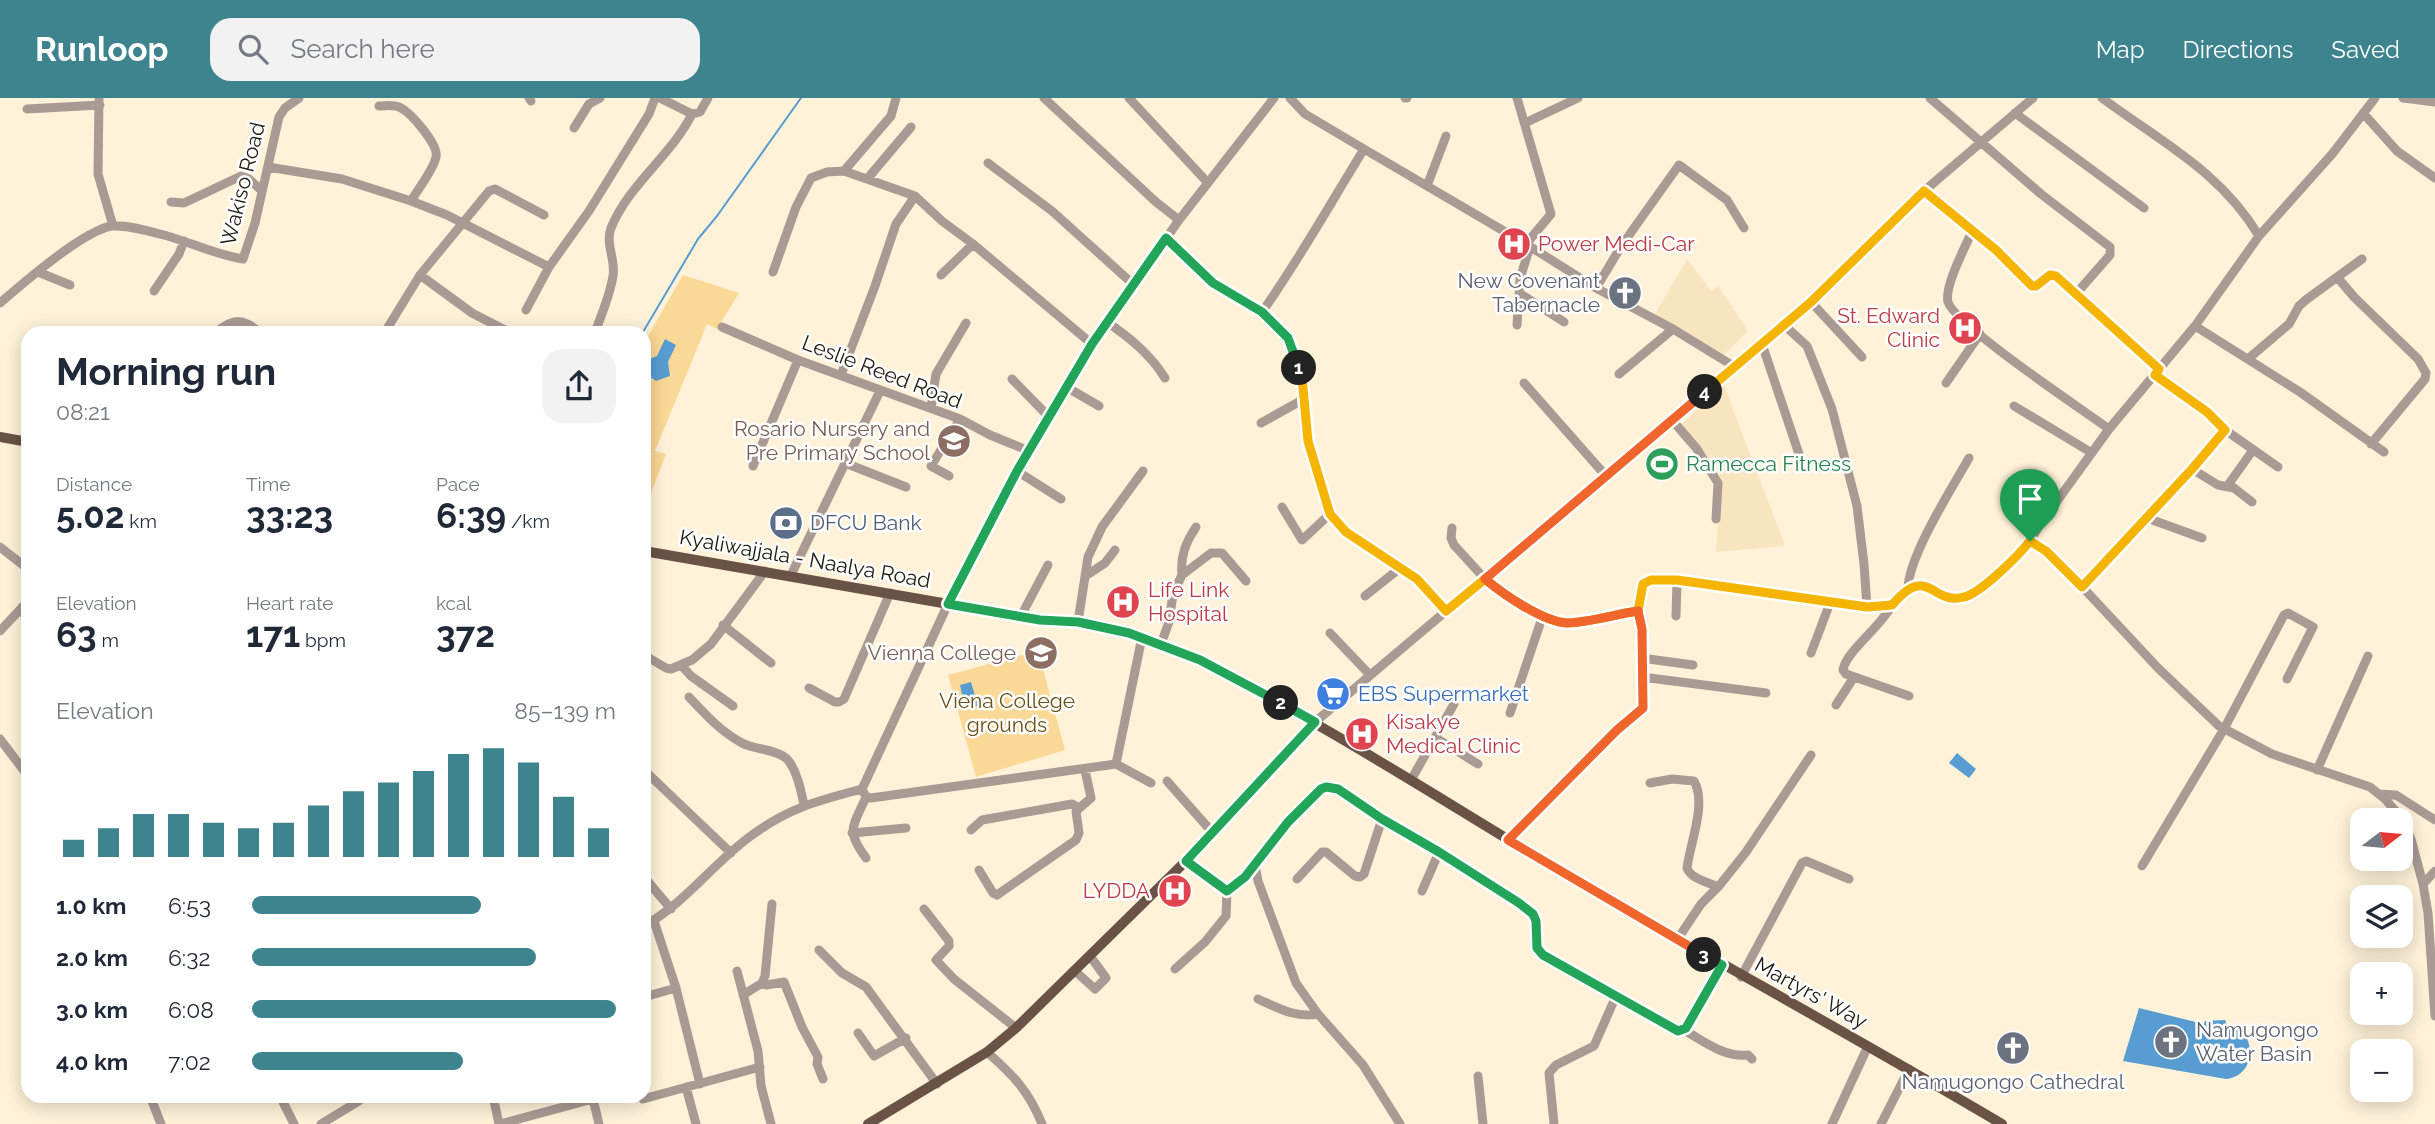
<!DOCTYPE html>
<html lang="en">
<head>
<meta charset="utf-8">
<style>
  :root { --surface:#fff; --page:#f2f2f3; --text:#1f2937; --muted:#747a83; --accent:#3d848e }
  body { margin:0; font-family:Raleway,sans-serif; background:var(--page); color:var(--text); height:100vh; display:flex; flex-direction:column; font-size:26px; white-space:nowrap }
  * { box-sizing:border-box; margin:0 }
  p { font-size:23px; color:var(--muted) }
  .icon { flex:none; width:38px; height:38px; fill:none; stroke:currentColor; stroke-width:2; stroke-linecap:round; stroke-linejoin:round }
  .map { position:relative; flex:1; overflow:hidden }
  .panel { position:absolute; left:21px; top:228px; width:630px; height:777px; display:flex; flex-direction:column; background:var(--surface); border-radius:21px; box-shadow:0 4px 18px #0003 }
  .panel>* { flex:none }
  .needle { width:46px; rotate:74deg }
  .controls { position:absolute; left:2350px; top:710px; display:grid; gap:14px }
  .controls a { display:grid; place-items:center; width:63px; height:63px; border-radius:14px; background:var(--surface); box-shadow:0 4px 18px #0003; font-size:35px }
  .pin { position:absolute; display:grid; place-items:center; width:60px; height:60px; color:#fff; margin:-72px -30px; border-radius:50% 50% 50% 0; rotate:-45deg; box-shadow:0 0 7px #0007 }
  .pin .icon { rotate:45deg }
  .km { position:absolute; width:35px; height:35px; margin:-18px; border-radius:50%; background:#222; color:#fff; font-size:19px; line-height:35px; text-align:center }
  .round { display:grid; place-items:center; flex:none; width:74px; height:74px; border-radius:21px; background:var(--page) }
  .overview { display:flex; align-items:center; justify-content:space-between; height:119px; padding:0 35px }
  h1 { font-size:38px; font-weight:700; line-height:52px }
  .metrics { display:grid; grid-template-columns:repeat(3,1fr); gap:10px; height:119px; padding:7px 35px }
  .metrics div { display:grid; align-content:center }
  .metrics b { font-size:35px; font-weight:700 }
  .metrics small { font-size:19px; font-weight:400 }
  .metrics p { font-size:19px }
  .chart { height:196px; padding:14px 35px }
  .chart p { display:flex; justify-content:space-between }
  .chart svg { width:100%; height:126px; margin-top:7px; stroke:var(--accent); stroke-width:6 }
  ul { padding:0 35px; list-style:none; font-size:23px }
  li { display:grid; grid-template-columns:112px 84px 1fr; align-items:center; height:52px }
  li i { height:18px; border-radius:9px; background:var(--accent) }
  header { display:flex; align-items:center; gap:42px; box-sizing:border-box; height:98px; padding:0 35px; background:var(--accent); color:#fff }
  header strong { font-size:33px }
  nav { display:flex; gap:38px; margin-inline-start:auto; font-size:24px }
  .search { width:490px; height:63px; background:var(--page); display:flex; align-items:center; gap:18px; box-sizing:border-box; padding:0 24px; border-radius:21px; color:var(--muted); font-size:26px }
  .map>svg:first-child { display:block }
  .built { fill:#f8e5bf }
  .green { fill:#fad895 }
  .water { fill:#589dd1 }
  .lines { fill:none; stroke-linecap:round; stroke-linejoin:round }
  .stream { stroke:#589dd1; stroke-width:2 }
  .minor { stroke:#a99b94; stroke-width:9 }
  .major { stroke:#6a5247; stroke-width:10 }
  .split-1-casing { stroke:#fff; stroke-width:14 }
  .split-2-casing { stroke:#fff; stroke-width:14 }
  .split-3-casing { stroke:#fff; stroke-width:14 }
  .split-4-casing { stroke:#fff; stroke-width:14 }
  .split-5-casing { stroke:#fff; stroke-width:14 }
  .split-1 { stroke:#f5b400; stroke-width:9 }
  .split-2 { stroke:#22a559; stroke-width:9 }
  .split-3 { stroke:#22a559; stroke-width:9 }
  .split-4 { stroke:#f0652b; stroke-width:9 }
  .split-5 { stroke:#f5b400; stroke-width:9 }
  .labels { text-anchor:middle; stroke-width:5; stroke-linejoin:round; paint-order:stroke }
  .street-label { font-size:21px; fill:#201a0f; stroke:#fff }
  .health-label { font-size:21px; fill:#be3a42; stroke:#fff; text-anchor:start }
  .worship-label { font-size:21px; fill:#5b616d; stroke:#fff; text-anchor:end }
  .education-label { font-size:21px; fill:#785e54; stroke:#fff; text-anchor:end }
  .leisure-label { font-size:21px; fill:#27864d; stroke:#fff; text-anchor:start }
  .service-label { font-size:21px; fill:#4e5e75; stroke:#fff; text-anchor:start }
  .shop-label { font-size:21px; fill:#366cbe; stroke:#fff; text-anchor:start }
  .park-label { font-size:21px; fill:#695015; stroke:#fff }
</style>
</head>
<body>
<header>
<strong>Runloop</strong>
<div class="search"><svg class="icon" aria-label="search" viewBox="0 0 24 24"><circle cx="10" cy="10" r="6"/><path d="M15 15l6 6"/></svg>Search here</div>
<nav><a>Map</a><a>Directions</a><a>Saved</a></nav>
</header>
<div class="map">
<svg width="2435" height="1026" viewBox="0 0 2435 1026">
  <rect width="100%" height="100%" fill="#fff2d9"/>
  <path class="built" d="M1687,161L1711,193L1718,188L1748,233L1722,258L1654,218Z
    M1724,287L1785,448L1716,454L1721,381L1682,326Z"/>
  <path class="green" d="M683,177L739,195L717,231L707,226L655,353L666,356L648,403L644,402V245Z
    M1038,553L1065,652L976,679L948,577Z"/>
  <path class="water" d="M665,241L676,247L668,264L670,278L656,283L646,276L644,263L657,258Z
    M971,584L978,608L965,611L960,587Z
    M1957,655L1976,671L1969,680L1949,665Z
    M2139,910L2204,926L2205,923L2225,922L2228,929L2237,927C2257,943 2254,978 2226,981L2123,963Z"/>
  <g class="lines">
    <path class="stream" d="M643,234L698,141L717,118L801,0"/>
    <path class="minor" d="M99,0L98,76L113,128
      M529,0L531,3
      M660,0L692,16L700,14L708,0
      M1044,0L1156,104L1179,122
      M1129,0L1208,85
      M1290,0L1305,16L1364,51L1526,146L1596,190L1673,231L1735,269
      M1405,0H1407
      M1517,0L1551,116L1526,146
      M1930,0L2041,96L2110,149V157L2075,197
      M2102,0C2161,44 2220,73 2259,138
      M2403,0L2435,4
      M379,8C386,8 394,6 401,10C411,15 439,47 436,59C434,71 418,91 411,103
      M27,11L100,7
      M2015,15L2144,110
      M2363,15L2397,53L2435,80
      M1525,25L1578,0
      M574,30L589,6L600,0
      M988,65L1052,113L1134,187
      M268,69L342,81L411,103L447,117L549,169
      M844,73L891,18L896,0
      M868,80L911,29
      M1427,88L1446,38
      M1924,93L1996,152L2032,188L2040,187L2050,177L2056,178L2159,271
      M171,104L184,105L241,78L249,81L261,92
      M1972,133C1966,148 1944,188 1948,204C1954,226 2083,312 2109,331
      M1166,140L1213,185L1262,214L1288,240L1302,279L1308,343L1330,416L1346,434L1417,481L1446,513
      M38,174L70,187
      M773,174L796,109L811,80L827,74L844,73L915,98L942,123L973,146L1092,246
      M420,177L472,215L509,234
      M941,177L973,146
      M2337,179L2354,199L2418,261L2426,275L2425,281L2371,346
      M1596,190L1622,147L1679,67L1727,102L1744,130
      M154,193L179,156L184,143
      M1519,195L1564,224
      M1811,204L1862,259
      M0,205C23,185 84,132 112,128C127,127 145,132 160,136C188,143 216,157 243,161L255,125L279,19L285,10L299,0
      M526,212L549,169L589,113L649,16L655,0
      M1262,214C1299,162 1330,106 1364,51
      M1107,224C1130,240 1150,256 1165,280
      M1517,227L1520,181L1530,148
      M1784,227L1807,248L1832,311L1857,408L1864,466L1867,509
      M2195,228L2300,294L2384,354
      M722,229L798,262L960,321L990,337L1029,353
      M216,234C236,220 240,220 260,234
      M385,234L420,177L489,93L495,91L544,117
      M595,234C602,216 610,197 613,178C616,162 605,146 611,130C629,86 671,58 692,16
      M1762,246L1800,359
      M2248,261L2289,226L2299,208L2307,201L2362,161
      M1619,276L1673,231
      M841,277L875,188L896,126L915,98
      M2155,277L2182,294L2208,314L2228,334L2278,369
      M1012,281L1050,320
      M1524,285L1606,378
      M1946,285L1980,236
      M1068,290L1099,308
      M2014,308L2092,355
      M931,310L936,276L966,225
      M1672,322L1697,351L1718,385L1716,421
      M1261,325L1304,301
      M845,365L906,389
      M753,368L798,262
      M2192,371L2225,332
      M1017,373L1061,401
      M949,378L931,368L960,321
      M2228,387L2253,352
      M1282,409L1302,442L1330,416
      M2147,420L2202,440
      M1452,430L1451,440L1454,447L1485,481L1503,496L1543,517L1566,525L1638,513L1643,486L1651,482L1677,483L1867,509L1892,507C1927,467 1925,502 1959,500C1982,499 2028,448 2039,428L2109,331L2195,228L2259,138L2333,55L2375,0
      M2030,443L2046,453L2087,494L2158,570L2219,628L2272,656L2370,689L2385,701L2400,718L2411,741L2423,786L2428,815L2435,918
      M0,449L28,471
      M791,477L880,293
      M1087,477L1105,465L1115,452
      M1182,477C1180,458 1186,444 1196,429
      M2082,489L2192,371L2218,387L2234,390L2252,404
      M1908,491C1908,459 1952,390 1969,360
      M1365,498L1400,470
      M1892,507C1881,529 1846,553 1843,572L1846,576L1909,598
      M22,509L28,527
      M1021,518L1048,467
      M1676,518L1677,483
      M1078,524L1088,459L1102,429L1143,373
      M723,527L771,565
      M0,533L28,503
      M1330,535L1370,577
      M1161,546L1169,524L1173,496L1182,477L1211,455H1222L1246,483
      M1811,555L1830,505
      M644,557L666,570L671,571L692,562L711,546L765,473
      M1641,560L1693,567
      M682,568L691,578L733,608
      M1642,579L1766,595
      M809,590L835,604H839L844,601L890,495
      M689,599C705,616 720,633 742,645C755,652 777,651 787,661C797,672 801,693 804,707
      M1836,607L1854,579
      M1510,615L1543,517
      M1315,624L1811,204L1924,93L2033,0
      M1436,640L1478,666
      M0,641L28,678
      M1116,666L1142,539
      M644,672L731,755
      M2317,672L2368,558
      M1411,682L1454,606
      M1167,683L1212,734
      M1650,685L1672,681L1694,683C1707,706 1690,745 1687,770C1691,781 1708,784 1718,789
      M862,691L866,699L871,700L1116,666L1151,685
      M2379,696L2396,697L2435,722
      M866,699C853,729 845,732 866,760
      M971,732L982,722L1072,706L1079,710
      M852,735L906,730
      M1509,742L1617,632L1643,610L1642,531L1638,513
      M1186,763L1227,793L1237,786L1255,767
      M2142,768L2224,631L2284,517L2288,515L2313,529L2287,581
      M979,772L993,795L997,797L1076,742L1079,735L1076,713L1091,700L1085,672
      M644,779L671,811
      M1297,781L1322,754H1326L1355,778L1360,779L1364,776L1382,721
      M2423,786L2435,773
      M1422,793L1439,754
      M924,811L949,843V848L936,862L954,881L1016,930
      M654,823L676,890L700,986
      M644,828C686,804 710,769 748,740C786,711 816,703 862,691L948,506L1017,373L1092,246L1179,122L1274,0
      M1677,842L1701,806L1719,788L1746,754L1811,657
      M819,852L842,875L866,889L937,986
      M1175,871L1205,844L1226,818L1227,793
      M737,873L758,953L761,988L771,1026
      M1075,873L1095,891L1106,880L1090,858
      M1741,879L1802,765L1806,763L1849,781
      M762,885L766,887L784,884L802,929L818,959L817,966L823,981
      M743,897L762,885L765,878L772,806
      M644,899L676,890
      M1258,901C1278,910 1295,920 1318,916
      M1684,932C1703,943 1725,960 1748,957L1752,961
      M858,935L874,958L906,940
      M987,954C1013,977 1029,993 1042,1026
      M1478,978L1483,1026
      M686,989L696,1026
      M150,998L161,1026
      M280,998L294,1026
      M493,998L499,1026
      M643,1001L760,969
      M321,1026L367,998
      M500,1026L593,1001L599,1026
      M1400,1026L1363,967L1318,916L1296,885L1258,783L1255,767C1269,748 1303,700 1322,691C1328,688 1333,690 1338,691C1385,725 1435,753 1484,784C1499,793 1523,802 1533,817C1542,828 1530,843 1543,857L1678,933L1686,930L1722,867
      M1554,1026L1549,975L1556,967L1594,948L1616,898
      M1832,1026L1868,948
      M1881,1026L1909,971"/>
    <path class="major" d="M0,339L28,344
      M644,453L1040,522C1071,524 1102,527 1132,536C1180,550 1223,574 1266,598C1366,652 1461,714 1559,772C1706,858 1855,939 2002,1026
      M868,1026L987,954L1016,930L1186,763L1315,624"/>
  </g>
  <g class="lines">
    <g class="split-1-casing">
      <path id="split-1" d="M1299,270L1302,279L1308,343L1330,416L1346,434L1417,481L1446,513L1485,481C1503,496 1543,524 1567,525C1586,525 1617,516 1638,513L1643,486L1651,482H1677L1867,509L1892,507C1929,464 1931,508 1964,499C1981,495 2018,458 2030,443"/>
    </g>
    <g class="split-2-casing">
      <path id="split-2" d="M1281,605L1200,562L1129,535L1078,524L1040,522L948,506L1017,373L1092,246L1166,140L1213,185L1262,214L1288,240L1299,270"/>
    </g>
    <g class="split-3-casing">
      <path id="split-3" d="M1281,605L1315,624L1186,763L1227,793L1245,779L1288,724L1321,691L1326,689L1338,691L1382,721L1439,754L1519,805L1533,816L1536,823L1537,850L1543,857L1678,933L1686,930L1722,867L1704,857"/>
    </g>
    <g class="split-4-casing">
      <path id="split-4" d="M1704,857L1508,742L1617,632L1643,610L1642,531L1638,513C1617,516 1586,525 1567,525C1543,524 1503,496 1485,481L1705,294"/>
    </g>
    <g class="split-5-casing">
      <path id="split-5" d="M1705,294L1811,204L1924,93L1996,152L2032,188H2036L2050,177L2056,178L2159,271L2155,277L2207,314L2225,332L2192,371L2082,489L2046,453L2030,443"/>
    </g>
    <use href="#split-1" class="split-1"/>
    <use href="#split-2" class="split-2"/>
    <use href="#split-3" class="split-3"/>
    <use href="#split-4" class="split-4"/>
    <use href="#split-5" class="split-5"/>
  </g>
  <defs>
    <g id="hospital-disc" transform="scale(1.75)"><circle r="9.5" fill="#e0444e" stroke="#fff"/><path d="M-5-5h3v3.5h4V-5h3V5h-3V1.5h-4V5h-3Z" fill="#fff"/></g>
    <g id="church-disc" transform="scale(1.75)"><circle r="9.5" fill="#6b7280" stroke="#fff"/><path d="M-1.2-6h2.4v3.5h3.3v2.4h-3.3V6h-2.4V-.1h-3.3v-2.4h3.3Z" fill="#fff"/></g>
    <g id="school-disc" transform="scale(1.75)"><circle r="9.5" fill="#8d6e63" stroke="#fff"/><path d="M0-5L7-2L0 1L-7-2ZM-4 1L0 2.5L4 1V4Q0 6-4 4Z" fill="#fff"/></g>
    <g id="stadium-disc" transform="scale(1.75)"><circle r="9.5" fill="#2e9e5b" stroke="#fff"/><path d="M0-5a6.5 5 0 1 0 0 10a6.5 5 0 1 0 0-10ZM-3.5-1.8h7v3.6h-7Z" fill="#fff"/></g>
    <g id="bank-disc" transform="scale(1.75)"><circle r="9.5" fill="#5c6f8a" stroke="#fff"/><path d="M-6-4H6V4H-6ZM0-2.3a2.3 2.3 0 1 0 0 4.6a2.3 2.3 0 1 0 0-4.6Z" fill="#fff"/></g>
    <g id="supermarket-disc" transform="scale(1.75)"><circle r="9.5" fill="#3f7fe0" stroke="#fff"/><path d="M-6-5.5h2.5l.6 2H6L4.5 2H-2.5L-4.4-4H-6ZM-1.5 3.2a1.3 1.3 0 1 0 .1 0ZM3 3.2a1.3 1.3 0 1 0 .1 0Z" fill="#fff"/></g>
  </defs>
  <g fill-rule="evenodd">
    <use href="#hospital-disc" x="1514" y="146"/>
    <use href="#church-disc" x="1625" y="195"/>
    <use href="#hospital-disc" x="1965" y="230"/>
    <use href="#school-disc" x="954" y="343"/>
    <use href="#stadium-disc" x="1662" y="366"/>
    <use href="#bank-disc" x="786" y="425"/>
    <use href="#hospital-disc" x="1123" y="504"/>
    <use href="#school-disc" x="1041" y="555"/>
    <use href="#supermarket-disc" x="1333" y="596"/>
    <use href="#hospital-disc" x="1362" y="636"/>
    <use href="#hospital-disc" x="1175" y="793"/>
    <use href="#church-disc" x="2171" y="944"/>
    <use href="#church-disc" x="2013" y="950"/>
  </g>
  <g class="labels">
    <g class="street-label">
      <text transform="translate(243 86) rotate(-76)" y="7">Wakiso Road</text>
      <text transform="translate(882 274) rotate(21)" y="7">Leslie Reed Road</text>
      <text transform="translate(805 461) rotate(10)" y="7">Kyaliwajjala - Naalya Road</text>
      <text transform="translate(1811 895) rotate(29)" y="7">Martyrs' Way</text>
    </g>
    <g class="health-label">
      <text x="1538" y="153">Power Medi-Car</text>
      <text x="1940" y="225" text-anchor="end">St. Edward<tspan x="1940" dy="24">Clinic</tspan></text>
      <text x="1148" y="499">Life Link<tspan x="1148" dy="24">Hospital</tspan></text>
      <text x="1386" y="631">Kisakye<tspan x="1386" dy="24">Medical Clinic</tspan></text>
      <text x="1150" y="800" text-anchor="end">LYDDA</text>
    </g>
    <g class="worship-label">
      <text x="1600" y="190">New Covenant<tspan x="1600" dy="24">Tabernacle</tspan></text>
      <text x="2196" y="939" text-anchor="start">Namugongo<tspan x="2196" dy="24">Water Basin</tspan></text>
      <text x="2013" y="991" text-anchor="middle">Namugongo Cathedral</text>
    </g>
    <g class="education-label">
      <text x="930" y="338">Rosario Nursery and<tspan x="930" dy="24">Pre Primary School</tspan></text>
      <text x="1016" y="562">Vienna College</text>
    </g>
    <g class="leisure-label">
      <text x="1686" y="373">Ramecca Fitness</text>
    </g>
    <g class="service-label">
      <text x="810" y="432">DFCU Bank</text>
    </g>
    <g class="shop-label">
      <text x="1358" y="603">EBS Supermarket</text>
    </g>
    <g class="park-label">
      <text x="1007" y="610">Viena College<tspan x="1007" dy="24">grounds</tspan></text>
    </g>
  </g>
</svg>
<div class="controls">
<a><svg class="needle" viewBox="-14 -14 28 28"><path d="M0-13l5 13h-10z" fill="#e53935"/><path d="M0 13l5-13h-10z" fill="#747a83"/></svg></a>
<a><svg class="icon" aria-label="layers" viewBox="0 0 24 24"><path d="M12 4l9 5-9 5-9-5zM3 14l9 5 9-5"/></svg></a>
<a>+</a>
<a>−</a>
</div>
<div class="pin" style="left:2030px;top:443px;background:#1e9e55"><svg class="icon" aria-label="arrive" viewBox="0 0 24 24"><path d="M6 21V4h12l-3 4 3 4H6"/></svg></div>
<b class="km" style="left:1299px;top:270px">1</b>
<b class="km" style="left:1281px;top:605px">2</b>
<b class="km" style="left:1704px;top:857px">3</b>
<b class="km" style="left:1705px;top:294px">4</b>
<section class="panel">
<div class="overview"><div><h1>Morning run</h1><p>08:21</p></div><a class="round"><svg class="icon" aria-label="share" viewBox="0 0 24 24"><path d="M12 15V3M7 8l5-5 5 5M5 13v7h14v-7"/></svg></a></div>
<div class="metrics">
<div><p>Distance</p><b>5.02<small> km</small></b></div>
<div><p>Time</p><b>33:23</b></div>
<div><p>Pace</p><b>6:39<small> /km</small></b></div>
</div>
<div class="metrics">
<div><p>Elevation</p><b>63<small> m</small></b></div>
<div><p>Heart rate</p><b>171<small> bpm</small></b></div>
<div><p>kcal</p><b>372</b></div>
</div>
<div class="chart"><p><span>Elevation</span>85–139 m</p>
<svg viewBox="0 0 160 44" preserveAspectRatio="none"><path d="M5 44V38M15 44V34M25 44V29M35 44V29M45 44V32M55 44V34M65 44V32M75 44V26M85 44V21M95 44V18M105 44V14M115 44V8M125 44V6M135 44V11M145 44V23M155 44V34"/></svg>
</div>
<ul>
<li><b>1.0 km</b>6:53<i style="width:63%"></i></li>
<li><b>2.0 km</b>6:32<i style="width:78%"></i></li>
<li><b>3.0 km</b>6:08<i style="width:100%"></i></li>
<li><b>4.0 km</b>7:02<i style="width:58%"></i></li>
</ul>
</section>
</div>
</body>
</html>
